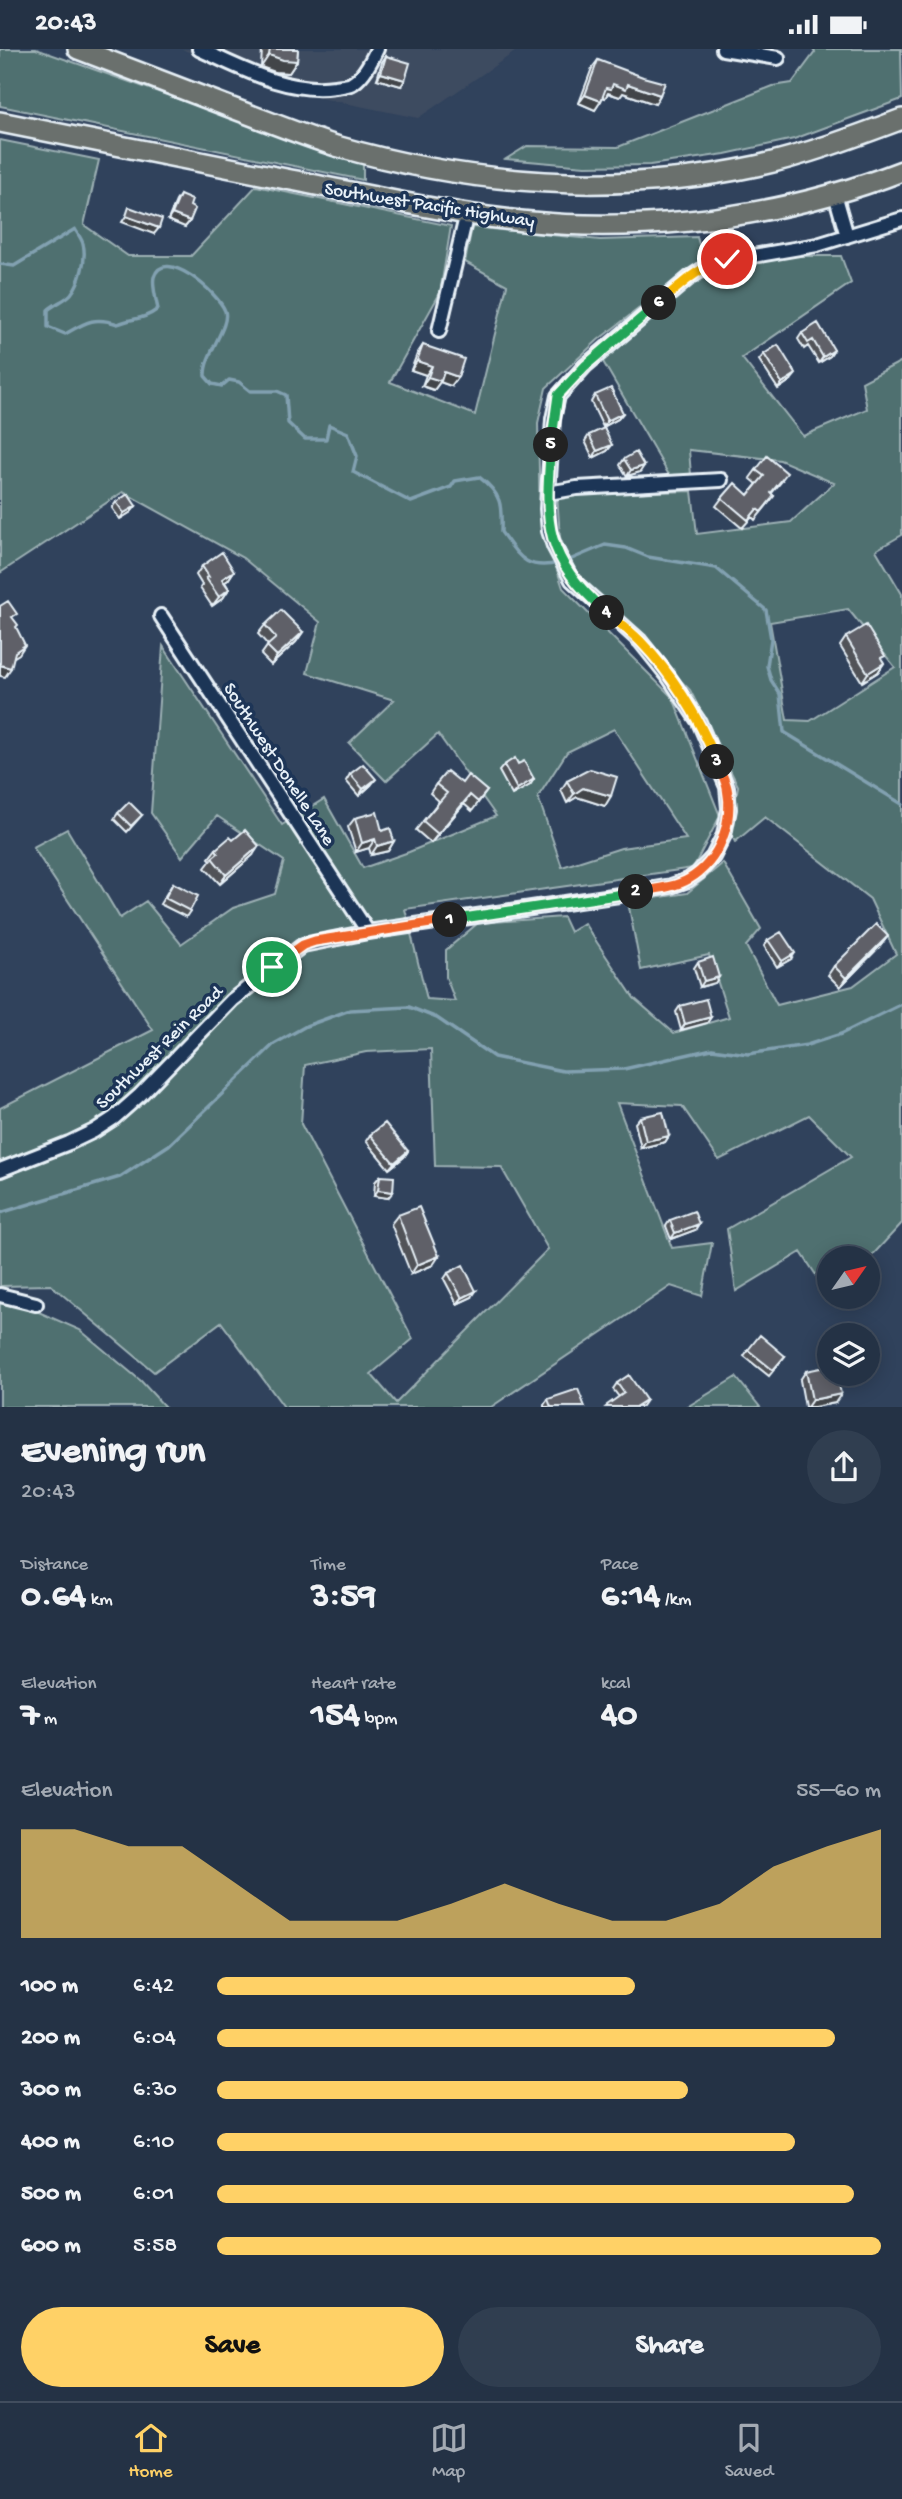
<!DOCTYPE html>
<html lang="en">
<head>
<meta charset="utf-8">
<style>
  :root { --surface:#243245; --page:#303e50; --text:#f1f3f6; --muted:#a3aab3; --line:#414d5e; --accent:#ffd166 }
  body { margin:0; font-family:"Gochi Hand",sans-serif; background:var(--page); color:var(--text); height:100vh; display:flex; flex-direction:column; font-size:26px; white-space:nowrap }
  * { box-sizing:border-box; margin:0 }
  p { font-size:23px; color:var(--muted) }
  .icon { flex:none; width:38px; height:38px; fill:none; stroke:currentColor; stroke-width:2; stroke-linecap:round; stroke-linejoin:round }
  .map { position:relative; height:1358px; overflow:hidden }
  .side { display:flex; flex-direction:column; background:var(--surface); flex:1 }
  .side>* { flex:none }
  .needle { width:46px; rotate:56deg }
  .buttons { position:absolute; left:817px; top:1197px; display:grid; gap:14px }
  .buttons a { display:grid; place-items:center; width:63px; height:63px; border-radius:50%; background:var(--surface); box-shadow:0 4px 18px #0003,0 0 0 2px var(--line); font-size:35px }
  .pin { position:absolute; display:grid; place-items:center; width:60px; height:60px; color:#fff; margin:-30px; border:4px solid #fff; border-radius:50%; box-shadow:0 2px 7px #0007 }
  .km { position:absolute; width:35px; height:35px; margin:-18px; border-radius:50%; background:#222; color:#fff; font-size:19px; line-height:35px; text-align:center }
  .round { display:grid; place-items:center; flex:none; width:74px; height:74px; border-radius:37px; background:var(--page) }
  .head { display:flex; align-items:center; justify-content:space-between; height:119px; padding:0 21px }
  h1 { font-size:38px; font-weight:700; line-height:52px }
  .stats { display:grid; grid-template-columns:repeat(3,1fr); gap:10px; height:119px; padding:7px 21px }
  .stats div { display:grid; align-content:center }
  .stats b { font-size:35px; font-weight:700 }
  .stats small { font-size:19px; font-weight:400 }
  .stats p { font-size:19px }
  .chart { height:196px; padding:14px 21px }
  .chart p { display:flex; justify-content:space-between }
  .chart svg { width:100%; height:126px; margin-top:7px; fill:var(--accent); opacity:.7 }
  .cta { display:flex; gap:14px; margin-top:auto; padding:14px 21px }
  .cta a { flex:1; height:80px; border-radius:42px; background:var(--accent); color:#111; font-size:28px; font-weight:700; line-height:80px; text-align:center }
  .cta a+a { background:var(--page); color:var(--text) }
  ul { padding:0 21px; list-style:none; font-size:23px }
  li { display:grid; grid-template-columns:112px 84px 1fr; align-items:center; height:52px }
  li i { height:18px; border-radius:9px; background:var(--accent) }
  .status { display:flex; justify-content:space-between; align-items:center; height:49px; padding:0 35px; background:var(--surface); direction:ltr }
  .status svg { height:19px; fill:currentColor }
  .tabs { display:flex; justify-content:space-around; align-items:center; height:98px; border-top:2px solid var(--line); background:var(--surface); font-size:19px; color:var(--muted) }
  .tabs a { display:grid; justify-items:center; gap:4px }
  .tabs .on { color:var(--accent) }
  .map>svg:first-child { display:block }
  .built { fill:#3e4b60 }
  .green { fill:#4f6f6f; stroke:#9cb0b4; stroke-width:2; fill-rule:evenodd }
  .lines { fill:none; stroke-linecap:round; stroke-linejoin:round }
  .stream { stroke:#82a1b1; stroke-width:3.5 }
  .minor-casing { stroke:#e8f1f8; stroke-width:18 }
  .highway-casing { stroke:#e8f1f8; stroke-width:24 }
  .minor { stroke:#1d3557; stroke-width:12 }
  .highway { stroke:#6a706d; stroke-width:19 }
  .wall { fill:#515359; stroke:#e8f1f8; stroke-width:2 }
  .shaded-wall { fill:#424449; stroke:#e8f1f8; stroke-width:2 }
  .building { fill:#5e6168; stroke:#e8f1f8; stroke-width:2 }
  .split-1-casing { stroke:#fff; stroke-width:14 }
  .split-2-casing { stroke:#fff; stroke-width:14 }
  .split-3-casing { stroke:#fff; stroke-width:14 }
  .split-4-casing { stroke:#fff; stroke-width:14 }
  .split-5-casing { stroke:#fff; stroke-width:14 }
  .split-6-casing { stroke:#fff; stroke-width:14 }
  .split-7-casing { stroke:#fff; stroke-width:14 }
  .split-1 { stroke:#f0652b; stroke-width:9 }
  .split-2 { stroke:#22a559; stroke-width:9 }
  .split-3 { stroke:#f0652b; stroke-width:9 }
  .split-4 { stroke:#f5b400; stroke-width:9 }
  .split-5 { stroke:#22a559; stroke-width:9 }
  .split-6 { stroke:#22a559; stroke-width:9 }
  .split-7 { stroke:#f5b400; stroke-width:9 }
  .labels { text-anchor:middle; stroke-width:7; stroke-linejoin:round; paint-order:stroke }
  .street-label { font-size:19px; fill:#e8f1f8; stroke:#1d3557 }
</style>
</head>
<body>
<div class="status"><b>20:43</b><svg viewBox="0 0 49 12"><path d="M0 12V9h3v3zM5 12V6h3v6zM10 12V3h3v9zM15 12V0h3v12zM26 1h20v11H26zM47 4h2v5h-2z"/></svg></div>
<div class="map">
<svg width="902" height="1358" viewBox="0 0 902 1358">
  <rect width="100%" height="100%" fill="#30425c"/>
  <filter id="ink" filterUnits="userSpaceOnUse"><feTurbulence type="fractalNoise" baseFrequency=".0143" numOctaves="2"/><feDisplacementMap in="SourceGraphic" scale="14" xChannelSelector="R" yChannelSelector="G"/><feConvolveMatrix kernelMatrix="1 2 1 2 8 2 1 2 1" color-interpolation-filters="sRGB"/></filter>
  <g filter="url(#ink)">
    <path class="built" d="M182,0H519L418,69L267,38Z"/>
    <path class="green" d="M0,0H36L363,115V131L0,57Z
      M812,0H901L902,50L794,90L725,105L650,116L585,117L506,110L527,97L618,98L773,37L792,34L815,3Z
      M0,91L99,111L84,176L128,207H191L256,137L451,177L440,244L390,333L475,366L507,236L465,213L472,178L600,191L697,188L703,210L598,291L546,339L538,374L540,470L563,539L673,649L720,767L693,819L405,860L427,950L455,952L446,928V901L478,874L563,868L570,883L584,874L634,949L674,984L729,968L709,906L641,921L628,853L687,844L723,814L761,880L746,897L777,956L853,937L896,905L870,850L765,768L735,793L730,783L738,737L690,641L616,564L575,526L560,488L557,446L692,442L697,485L791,473L834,434L780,411L689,401L691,426H669L602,311L658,262L714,217L779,207H841L851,234L742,309L803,387L867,360L862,333L902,312V486L876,501L902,545V1174L868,1211V1209H830L829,1246L801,1203L736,1242L727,1180L851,1108L809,1066L719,1111L682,1057L617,1054L672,1199L712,1194L702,1247L671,1237L491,1358H284L221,1273L154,1323L51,1236L0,1237V1130L38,1114L31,1102L0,1114V1059L153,981L33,798L67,780L120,869L146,852L181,895L233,859L275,845L284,812L217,767L182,808L151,764L163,597L282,776L324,750L363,819L409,803L496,767L438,685L386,732L349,694L394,651L307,624L320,573L243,509L123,443L0,524ZM848,560L895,618L810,672L787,671L770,573ZM614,680L686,790L621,799L562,818L538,748L567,703ZM431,1000L435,1117L501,1118L548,1200L396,1354L371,1325L413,1290L301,1075L305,1016L366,1003Z
      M0,1251L18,1254L80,1281L141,1332L165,1358H0Z
      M736,1328L760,1358H687Z"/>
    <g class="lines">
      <path class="stream" d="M0,215L14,217L75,180C77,184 82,190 83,195C87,209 80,234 71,245C66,251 54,255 48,261V278L65,285C86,273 94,267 118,275C134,268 142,272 158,260C156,251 152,236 154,228C164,196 219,245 225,262C230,278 204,305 205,327L212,335L222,337L229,331L239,333L250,342H277L286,346L288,374L305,390H326L329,376L348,384L357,407L353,423L411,453L451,438L455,432L479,428C502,445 502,456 501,483C519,507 525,522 559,514
        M567,512L605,496L626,499L648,508L716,519L766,561L771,590L767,617L771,631L780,645L784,683L902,755
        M0,1164L120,1128L169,1096L274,995L306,977L350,961L409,958L437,969L494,1008L563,1022L624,1020L712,1000L748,1005L807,996L841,985L902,955"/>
      <g class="minor-casing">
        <path id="minor" d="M199,0C241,19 287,45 335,38C340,37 347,37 351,35C363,29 372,11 377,0
          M723,0L778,9
          M835,145L847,187
          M439,282L467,164
          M548,444L577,439L721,431
          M161,567L368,883
          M0,1121L69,1094L94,1082L114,1069L140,1046L232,951L303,896L368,883L619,846L671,837L688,831L698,824L713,808L724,786L729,760L727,738L699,673L668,627L640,592L572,531L554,497L549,482L547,460L553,370L558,347L585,317L689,229L712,214L817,196L902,170
          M0,1246L36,1255"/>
      </g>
      <g class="highway-casing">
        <path id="highway" d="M78,0C129,20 181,39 232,59C267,72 301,86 336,97C472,136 617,147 756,117C806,106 854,88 902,70
          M0,73C95,92 191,111 286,130C384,149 484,174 585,176C693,178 801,161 902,122"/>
      </g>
      <use href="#minor" class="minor"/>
      <use href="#highway" class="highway"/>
    </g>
    <path class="wall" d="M262,0H298L297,12L289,24L275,23L261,18Z
      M386,7L401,37L377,30L382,13Z
      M598,11L660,46L655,55L623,44L620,48L608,44L605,49L603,48L595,61L579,54L592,19Z
      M180,146L190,157V172L185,178L168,171L176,152Z
      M802,284L834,301L830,307L819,314L808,297L804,300L798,290Z
      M423,296L451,337L440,333L434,341L422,337L426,326L411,321L417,305Z
      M764,305L791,331L778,340L759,311Z
      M595,346L623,364L618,370L603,378L591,353Z
      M589,386L612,396L607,402L593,409L585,392Z
      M624,410L640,423L627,427L620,416Z
      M756,421L782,432L771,445L774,447L768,455L755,471L752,468L742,479L716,457L722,449L748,446L757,435L750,429Z
      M116,453L136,457L131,463L120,470L112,459Z
      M202,517L234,522L228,531L225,533L229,540L223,549L212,557L200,539L202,536L196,526Z
      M265,576L303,583L296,593L271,616L261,606L268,596L258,585Z
      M846,588L882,611L884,614L878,623L862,633L840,597Z
      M518,715L534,730L530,736L512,746L499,722L504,716Z
      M350,725L371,736L359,747L346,732Z
      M567,732L605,757L577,748L567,754L561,741Z
      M462,734L487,742L472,762L464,755L431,794L416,781L439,752L430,744L436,735Z
      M118,764L142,766L127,783L114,770Z
      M355,769L382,782L394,792L388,802L371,806L369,799L356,803L348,778Z
      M233,791L253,806L220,835L205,819L211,811L209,809L216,800Z
      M173,834L190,862L186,868L160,855Z
      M888,887L881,896L840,938L828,926L834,917Z
      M768,891L791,910L777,918L764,897Z
      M698,913L719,928L715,934L700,938L694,919Z
      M680,957L711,968L707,974L681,981L676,963Z
      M640,1068L669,1087L665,1093L641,1099L635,1074Z
      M370,1086L408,1102L404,1108L389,1120L366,1092Z
      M380,1127L388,1149L374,1147L375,1133Z
      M398,1166L433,1216L411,1225L391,1175Z
      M670,1171L695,1181L671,1190L666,1177Z
      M448,1224L472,1248L457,1255L444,1230Z
      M748,1301L785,1307L769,1327L744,1307Z
      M806,1322L835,1354L814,1358H805L800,1331Z
      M617,1334L646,1351L642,1357L640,1358H606L619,1348L613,1340Z
      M548,1350L585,1358H544V1356Z"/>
    <path class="shaded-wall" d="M269,6L297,12L289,24L275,23L261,18Z
      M381,24L405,31L401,37L377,30Z
      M613,35H628L660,46L655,55L623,44L620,48L608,44L605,49L600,47L606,39Z
      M585,46L601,52L595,61L579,54Z
      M172,165L190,172L185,178L168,171Z
      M126,167L159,179L154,185L122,173Z
      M834,301L830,307L819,314L823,308Z
      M417,312L432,317L426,326L411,321Z
      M444,323L458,328L451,337L440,333L434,341L422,337L428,328Z
      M796,325L791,331L778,340L782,334Z
      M623,364L618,370L603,378L607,372Z
      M612,396L607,402L593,409L597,402Z
      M644,417L640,423L627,427L631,421Z
      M136,457L131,463L120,470L124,464Z
      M234,522L228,531L216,539L222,530Z
      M229,540L223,549L212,557L219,548Z
      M303,583L296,593L271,616L277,607Z
      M25,596L19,605L8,612L15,603Z
      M884,614L878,623L862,633L868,624Z
      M0,616L11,619L5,628L0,627Z
      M376,730L371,736L359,747L363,740Z
      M534,730L530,736L512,746L517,740Z
      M583,739L611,747L605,757L577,748L567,754L574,745Z
      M470,746L464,755L431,794L438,785Z
      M375,790L369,799L356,803L362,794Z
      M394,792L388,802L371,806L377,797Z
      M259,797L253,806L220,835L226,826Z
      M888,887L881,896L840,938L846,929Z
      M795,904L791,910L777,918L782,912Z
      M719,928L715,934L700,938L704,932Z
      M711,968L707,974L681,981L685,975Z
      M669,1087L665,1093L641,1099L646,1092Z
      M408,1102L404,1108L389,1120L394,1114Z
      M378,1141L393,1143L388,1149L374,1147Z
      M699,1175L695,1181L671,1190L675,1184Z
      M439,1207L433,1216L411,1225L417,1216Z
      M476,1242L472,1248L457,1255L462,1249Z
      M841,1345L835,1354L814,1358H807L812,1351Z"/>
    <path class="building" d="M270,0H298L297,12L283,11L269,6Z
      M386,7L410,14L405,31L381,24Z
      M598,11L643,28L665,34L660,46L628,35L626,40L613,35L611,40L606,39L601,52L585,46Z
      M180,146L192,151L190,157L195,160L190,172L172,165Z
      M129,158L162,170L159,179L126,167Z
      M818,274L834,301L823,308L813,291L808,294L802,284Z
      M423,296L464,310L458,328L444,323L441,332L428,328L432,317L417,312Z
      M778,296L796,325L782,334L764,305Z
      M611,339L623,364L607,372L595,346Z
      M604,379L612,396L597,402L589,386Z
      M636,403L644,417L631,421L624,410Z
      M767,407L787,424L771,444L774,447L761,463L757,460L748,471L722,449L735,434L748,446L764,427L756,421Z
      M128,445L136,457L124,464L116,453Z
      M222,503L234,522L222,530L229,540L219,548L206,529L209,528L202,517Z
      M8,552L17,565L12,568L18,576L16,578L25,596L15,603L11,619L0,616V557Z
      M281,561L303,583L277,607L267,597L276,589L265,576Z
      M866,576L885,607L881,609L884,614L868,624L846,588Z
      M515,709L518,715L524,712L534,730L517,740L504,716Z
      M363,715L376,730L363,740L350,725Z
      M590,720L617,728L611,747L583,739L574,745L567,732Z
      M447,722L462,734L468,726L487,742L478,753L470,746L438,785L423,772L447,744L436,735Z
      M129,753L142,766L131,777L118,764Z
      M377,763L382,782L390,779L394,792L377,797L375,790L362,794L355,769Z
      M245,781L259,797L226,826L212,809L218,804L216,800L230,788L233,791Z
      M173,834L198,847L190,862L165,849Z
      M876,875L888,887L846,929L834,917Z
      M781,883L795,904L782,912L768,891Z
      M713,908L719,928L704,932L698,913Z
      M706,950L711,968L685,975L680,957Z
      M663,1063L669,1087L646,1092L640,1068Z
      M385,1074L408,1102L394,1114L370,1086Z
      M380,1127L394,1128L393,1143L378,1141Z
      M419,1158L439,1207L417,1216L398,1166Z
      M694,1162L699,1175L675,1184L670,1171Z
      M463,1216L476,1242L462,1249L448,1224Z
      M760,1286L785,1307L773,1321L748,1301Z
      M830,1317V1325H837L841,1345L812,1351L806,1322Z
      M629,1326L646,1351L635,1358H608L607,1356L624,1344L617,1334Z
      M578,1340L585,1358H551L548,1350Z"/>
  </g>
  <g class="lines" filter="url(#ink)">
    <g class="split-1-casing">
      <path id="split-1" d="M272,918L303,896L315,892L450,871"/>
    </g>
    <g class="split-2-casing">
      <path id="split-2" d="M450,871L636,843"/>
    </g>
    <g class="split-3-casing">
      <path id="split-3" d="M636,843C653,840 674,839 689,830C720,812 734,772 727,739C725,730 720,721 717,713"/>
    </g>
    <g class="split-4-casing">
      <path id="split-4" d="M607,564C618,573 630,582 640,592C673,626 699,669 717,713"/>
    </g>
    <g class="split-5-casing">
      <path id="split-5" d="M551,396C544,475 544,509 607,564"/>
    </g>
    <g class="split-6-casing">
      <path id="split-6" d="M551,396L558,346L585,317L659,254"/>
    </g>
    <g class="split-7-casing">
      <path id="split-7" d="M659,254C681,236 699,217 727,210"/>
    </g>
    <use href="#split-1" class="split-1"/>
    <use href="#split-2" class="split-2"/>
    <use href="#split-3" class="split-3"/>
    <use href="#split-4" class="split-4"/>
    <use href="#split-5" class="split-5"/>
    <use href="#split-6" class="split-6"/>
    <use href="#split-7" class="split-7"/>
  </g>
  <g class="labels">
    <g class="street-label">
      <text transform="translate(430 154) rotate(9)" y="7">Southwest Pacific Highway</text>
      <text transform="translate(281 714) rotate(57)" y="7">Southwest Donelle Lane</text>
      <text transform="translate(158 997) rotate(-44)" y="7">Southwest Rein Road</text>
    </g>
  </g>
</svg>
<div class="buttons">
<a><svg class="needle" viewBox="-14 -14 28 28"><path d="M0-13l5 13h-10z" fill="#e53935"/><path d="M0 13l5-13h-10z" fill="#a3aab3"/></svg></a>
<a><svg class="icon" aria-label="layers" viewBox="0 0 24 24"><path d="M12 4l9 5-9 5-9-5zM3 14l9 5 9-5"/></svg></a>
</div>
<div class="pin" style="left:272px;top:918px;background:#1e9e55"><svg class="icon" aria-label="arrive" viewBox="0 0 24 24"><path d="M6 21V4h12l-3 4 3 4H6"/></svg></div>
<div class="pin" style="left:727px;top:210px;background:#d93025"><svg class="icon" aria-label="check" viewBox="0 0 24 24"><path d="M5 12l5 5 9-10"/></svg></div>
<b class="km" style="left:450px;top:871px">1</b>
<b class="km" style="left:636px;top:843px">2</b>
<b class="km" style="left:717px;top:713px">3</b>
<b class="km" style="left:607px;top:564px">4</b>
<b class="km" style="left:551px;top:396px">5</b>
<b class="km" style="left:659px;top:254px">6</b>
</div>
<section class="side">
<div class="head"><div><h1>Evening run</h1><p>20:43</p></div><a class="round"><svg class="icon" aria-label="share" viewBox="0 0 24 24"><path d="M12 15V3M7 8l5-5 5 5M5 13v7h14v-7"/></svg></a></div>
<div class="stats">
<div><p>Distance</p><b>0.64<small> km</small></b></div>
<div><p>Time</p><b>3:59</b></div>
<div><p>Pace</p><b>6:14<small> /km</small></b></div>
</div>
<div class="stats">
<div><p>Elevation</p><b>7<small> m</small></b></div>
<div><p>Heart rate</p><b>154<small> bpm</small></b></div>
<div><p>kcal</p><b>40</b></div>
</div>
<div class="chart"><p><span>Elevation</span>55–60 m</p>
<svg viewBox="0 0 160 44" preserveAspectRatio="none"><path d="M0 44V6L10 6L20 12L30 12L40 25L50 38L60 38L70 38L80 32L90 25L100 32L110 38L120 38L130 32L140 19L150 12L160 6V44z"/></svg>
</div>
<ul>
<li><b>100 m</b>6:42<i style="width:63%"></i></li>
<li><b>200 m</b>6:04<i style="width:93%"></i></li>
<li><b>300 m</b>6:30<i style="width:71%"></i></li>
<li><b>400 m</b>6:10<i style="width:87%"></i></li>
<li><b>500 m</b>6:01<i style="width:96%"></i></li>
<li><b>600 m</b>5:58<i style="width:100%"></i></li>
</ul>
<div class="cta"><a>Save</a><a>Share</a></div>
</section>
<nav class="tabs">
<a class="on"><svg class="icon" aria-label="home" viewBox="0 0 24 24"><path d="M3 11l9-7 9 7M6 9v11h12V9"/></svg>Home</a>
<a><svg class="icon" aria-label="map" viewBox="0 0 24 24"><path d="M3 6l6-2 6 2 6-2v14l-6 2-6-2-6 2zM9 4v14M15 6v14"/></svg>Map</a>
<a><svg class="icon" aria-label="saved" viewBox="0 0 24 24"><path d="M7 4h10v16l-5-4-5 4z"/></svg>Saved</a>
</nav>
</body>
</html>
